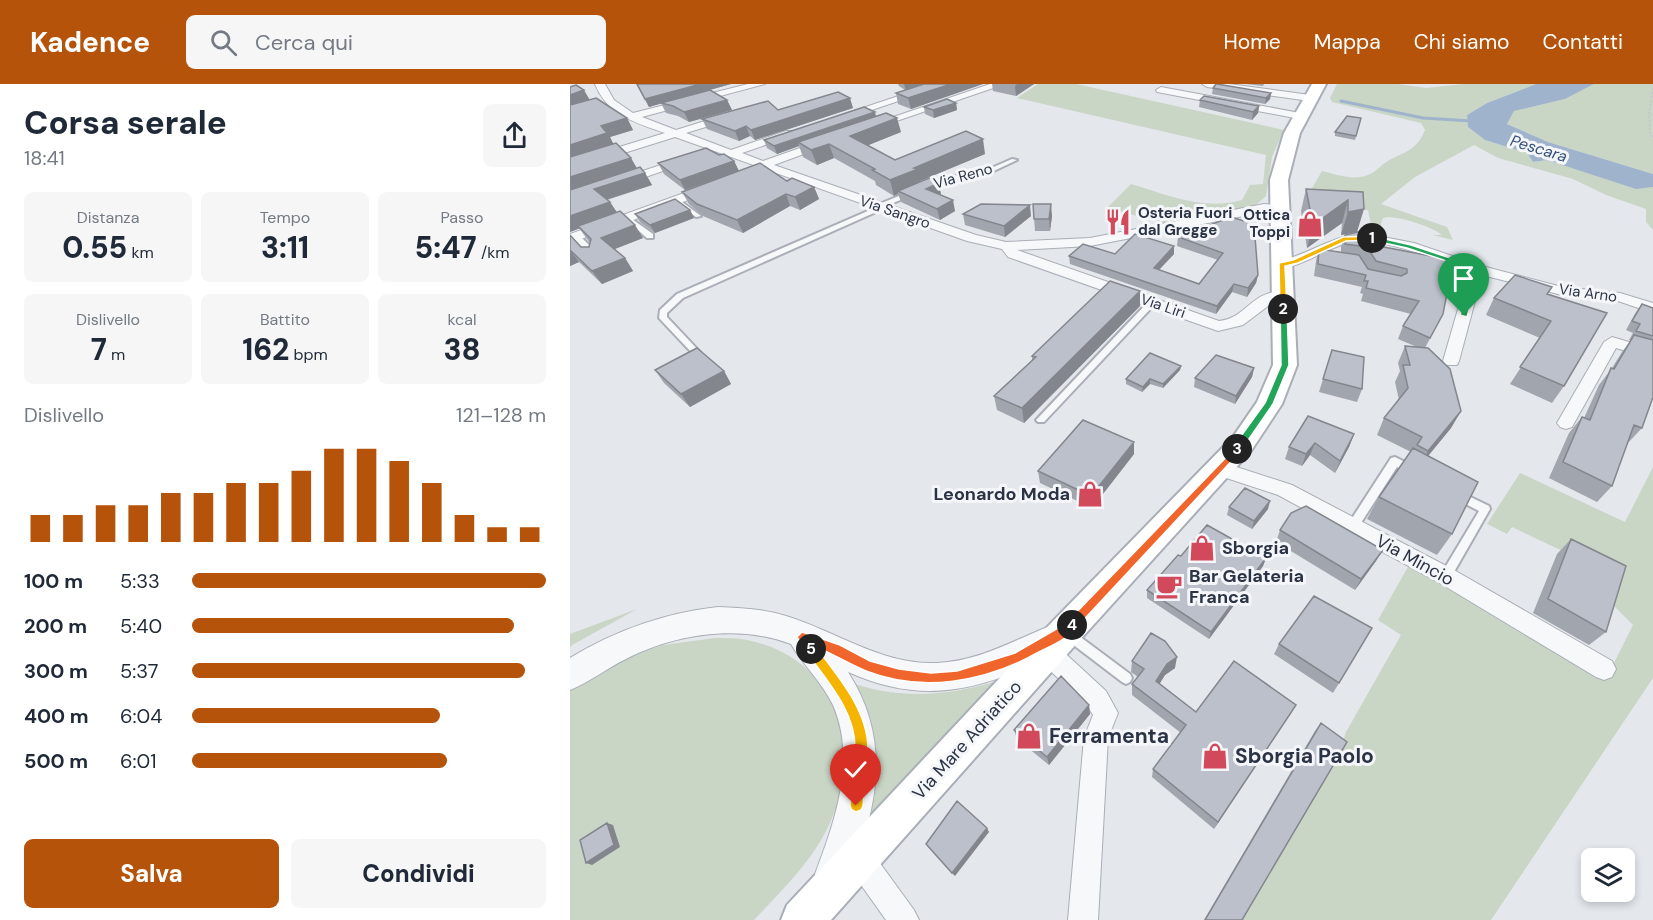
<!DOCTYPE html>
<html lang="it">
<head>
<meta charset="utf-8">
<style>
  :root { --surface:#fff; --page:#f6f6f7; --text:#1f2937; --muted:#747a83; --accent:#b45309 }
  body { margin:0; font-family:"DM Sans",sans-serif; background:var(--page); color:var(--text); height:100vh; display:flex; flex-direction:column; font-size:22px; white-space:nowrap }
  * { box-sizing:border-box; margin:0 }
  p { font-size:20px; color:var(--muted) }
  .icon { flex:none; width:33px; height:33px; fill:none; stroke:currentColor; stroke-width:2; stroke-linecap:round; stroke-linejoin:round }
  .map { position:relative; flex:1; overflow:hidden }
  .details { display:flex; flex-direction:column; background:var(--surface); width:570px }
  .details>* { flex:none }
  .buttons { position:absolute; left:1011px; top:764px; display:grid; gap:12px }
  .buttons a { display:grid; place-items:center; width:54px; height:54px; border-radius:9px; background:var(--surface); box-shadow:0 3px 9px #0003; font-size:30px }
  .pin { position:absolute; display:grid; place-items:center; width:51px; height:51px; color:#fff; margin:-62px -26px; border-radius:50% 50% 50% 0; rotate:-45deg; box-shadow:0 0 6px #0007 }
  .pin .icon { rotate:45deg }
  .km { position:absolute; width:30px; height:30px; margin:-15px; border-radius:50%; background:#222; color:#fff; font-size:16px; line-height:30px; text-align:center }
  .round { display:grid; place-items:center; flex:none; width:63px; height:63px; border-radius:9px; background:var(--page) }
  .overview { display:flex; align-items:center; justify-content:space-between; height:102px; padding:0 24px }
  h1 { font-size:33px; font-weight:800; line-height:45px }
  .metrics { display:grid; grid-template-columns:repeat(3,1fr); gap:9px; height:102px; padding:6px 24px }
  .metrics div { display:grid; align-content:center; border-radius:9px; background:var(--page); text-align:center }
  .metrics b { font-size:30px; font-weight:800 }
  .metrics small { font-size:16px; font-weight:400 }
  .metrics p { font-size:16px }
  .chart { height:168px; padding:12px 24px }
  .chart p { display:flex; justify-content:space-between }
  .chart svg { width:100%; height:108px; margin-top:6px; stroke:var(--accent); stroke-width:6 }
  .cta { display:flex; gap:12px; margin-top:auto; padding:12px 24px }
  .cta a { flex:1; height:69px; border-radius:9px; background:var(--accent); color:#fff; font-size:24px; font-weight:800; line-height:69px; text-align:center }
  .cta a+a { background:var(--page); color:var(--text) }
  ul { padding:0 24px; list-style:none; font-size:20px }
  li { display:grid; grid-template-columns:96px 72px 1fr; align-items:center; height:45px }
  li i { height:15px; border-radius:8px; background:var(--accent) }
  header { display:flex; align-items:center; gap:36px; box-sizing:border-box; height:84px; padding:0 30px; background:var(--accent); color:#fff }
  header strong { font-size:28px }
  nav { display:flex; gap:33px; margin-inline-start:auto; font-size:21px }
  .search { width:420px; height:54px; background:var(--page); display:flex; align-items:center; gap:15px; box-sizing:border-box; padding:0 21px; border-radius:9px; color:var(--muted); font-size:22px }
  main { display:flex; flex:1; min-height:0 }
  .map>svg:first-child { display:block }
  .green { fill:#c9d6c5 }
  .water { fill:#9fb4cc }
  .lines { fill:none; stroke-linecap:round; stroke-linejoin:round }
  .stream { stroke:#9fb4cc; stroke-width:3 }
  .service-casing { stroke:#a9aeb7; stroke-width:4 }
  .minor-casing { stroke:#a9aeb7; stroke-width:2 }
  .tertiary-casing { stroke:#a9aeb7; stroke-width:2 }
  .secondary-casing { stroke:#a9aeb7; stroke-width:4 }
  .path { stroke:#c2c5cb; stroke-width:1.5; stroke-dasharray:2 2; stroke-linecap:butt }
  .service { fill:#f7f8fa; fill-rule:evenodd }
  .minor { fill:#f7f8fa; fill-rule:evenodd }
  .tertiary { fill:#f7f8fa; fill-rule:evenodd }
  .secondary { fill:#fff; fill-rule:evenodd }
  .wall { fill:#a1a5ae }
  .shaded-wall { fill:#83868d }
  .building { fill:#bbc0ca; stroke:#83868d; stroke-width:1.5 }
  .split-1 { fill:#22a559; stroke:#fff; stroke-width:1.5 }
  .split-2 { fill:#f5b400; stroke:#fff; stroke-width:1.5 }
  .split-3 { fill:#22a559; stroke:#fff; stroke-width:1.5 }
  .split-4 { fill:#f0652b; stroke:#fff; stroke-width:1.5 }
  .split-5 { fill:#f0652b; stroke:#fff; stroke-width:1.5 }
  .split-6 { fill:#f5b400; stroke:#fff; stroke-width:1.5 }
  .labels { text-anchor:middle; stroke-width:6; stroke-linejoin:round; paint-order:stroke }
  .far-street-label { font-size:15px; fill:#2b3445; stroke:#f4f6f9 }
  .far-poi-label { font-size:15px; font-weight:bold; fill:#2b3445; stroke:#f4f6f9; text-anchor:start }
  .far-water-label { font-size:16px; font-style:italic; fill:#34527a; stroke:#f4f6f9 }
  .poi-label { font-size:18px; font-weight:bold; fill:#2b3445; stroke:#f4f6f9; text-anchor:start }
  .street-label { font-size:18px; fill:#2b3445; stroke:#f4f6f9 }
  .near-poi-label { font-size:21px; font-weight:bold; fill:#2b3445; stroke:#f4f6f9; text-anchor:start }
</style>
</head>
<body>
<header>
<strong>Kadence</strong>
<div class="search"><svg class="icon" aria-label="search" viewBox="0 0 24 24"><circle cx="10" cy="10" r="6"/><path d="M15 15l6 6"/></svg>Cerca qui</div>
<nav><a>Home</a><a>Mappa</a><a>Chi siamo</a><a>Contatti</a></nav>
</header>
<main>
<section class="details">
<div class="overview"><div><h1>Corsa serale</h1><p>18:41</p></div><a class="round"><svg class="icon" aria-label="share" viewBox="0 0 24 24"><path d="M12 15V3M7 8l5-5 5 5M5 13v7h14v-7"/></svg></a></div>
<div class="metrics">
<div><p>Distanza</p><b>0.55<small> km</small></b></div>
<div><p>Tempo</p><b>3:11</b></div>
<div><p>Passo</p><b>5:47<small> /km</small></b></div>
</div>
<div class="metrics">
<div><p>Dislivello</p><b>7<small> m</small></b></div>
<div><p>Battito</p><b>162<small> bpm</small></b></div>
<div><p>kcal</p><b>38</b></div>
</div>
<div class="chart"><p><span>Dislivello</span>121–128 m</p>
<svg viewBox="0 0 160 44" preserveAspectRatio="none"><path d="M5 44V33M15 44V33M25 44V29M35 44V29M45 44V24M55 44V24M65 44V20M75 44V20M85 44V15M95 44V6M105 44V6M115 44V11M125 44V20M135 44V33M145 44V38M155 44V38"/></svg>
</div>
<ul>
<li><b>100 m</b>5:33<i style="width:100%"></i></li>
<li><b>200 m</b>5:40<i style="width:91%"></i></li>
<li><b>300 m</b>5:37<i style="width:94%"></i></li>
<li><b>400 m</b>6:04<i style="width:70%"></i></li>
<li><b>500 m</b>6:01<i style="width:72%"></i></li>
</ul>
<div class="cta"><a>Salva</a><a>Condividi</a></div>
</section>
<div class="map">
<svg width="1083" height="836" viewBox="0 0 1083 836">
  <rect width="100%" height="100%" fill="#e4e7ec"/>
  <path class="green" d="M468,0H506L714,46L702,73L696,112L687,120L673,125L593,139L537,124L561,100C598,111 634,127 672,116L680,101L693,100L696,71L447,14Z
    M767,0H828L856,4L894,0H966L917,19L897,31L898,43L915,56L957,69L963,78L977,76L1066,104L1083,103V146L1076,138V125L1036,111L1003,95L928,74L904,61L845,93L811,120L877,143L883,156L863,151H872C863,143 824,130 813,134L807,152L803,151L798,126L736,123L741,106L752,87C764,90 779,95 790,93C799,92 806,87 811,82C828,68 845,71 855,46L851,39L762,18L760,14Z
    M1024,0H1083V90L978,58L937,40L943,27L995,15Z
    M1083,383V594L921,836H669L770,666L776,648L831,551L808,536L839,481L1036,595L1063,541L1038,516L1045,492L942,443L937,450L917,440L950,389L1055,438Z
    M67,525L4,560L0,563V550Z
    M145,554C156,554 167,554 177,556C238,568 275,615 277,676C277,695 269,717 262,734C246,774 213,805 184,836H0V605L55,573L93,561Z
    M428,597L295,737L281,605L285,600C334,616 380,611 428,597Z"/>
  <path class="water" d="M966,0H1024L995,15L944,27L937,40L978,58L1083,90V103L1066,105L977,76L963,78L957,69L915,56L898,43L897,31L917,19Z"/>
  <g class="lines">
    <path class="stream" d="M771,17L853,34L902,37"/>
    <g class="service-casing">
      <path id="service" d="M442,75L447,76L413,92L378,96L316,122L315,124L113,214L97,229V233L130,268V273L124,279H118L117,277L122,272V269L89,234L90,226L107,210L307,123V121L375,93L410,89Z
        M104,115H108L131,132L126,133L104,117Z
        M55,133H59L83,150V154H77L55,135Z
        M3,151H9L28,170V174H22L3,155Z
        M579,217H585L586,219L474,338H468L466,336L468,334Z
        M825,373L847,384L848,387L847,390H839L827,383L787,445H779L778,442L779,439L821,374Z
        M886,406L919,422L920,425L880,495L876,497L872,495L870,492L909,427L882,413L881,410L882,407Z
        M497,543L560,590L562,594L560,598L556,600L552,598L493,553L491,549L493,545Z"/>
    </g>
    <g class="minor-casing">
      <path id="minor" d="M25,0H35L44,16L63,29L178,0H195L72,33L106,46L154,31H162V35L116,49L161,66L216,47H224V51L172,69L193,77L250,57H258V61L204,81L406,151L436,158L520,154L694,120L714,122L716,125L710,129L694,128L520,162L447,166L649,237C668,235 674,223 690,213C697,209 705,208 713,206L720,210L718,213L702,219L673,241L648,247L438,173L432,165L397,157L105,53L0,86V78L95,49C66,39 37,31 25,0Z
        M364,0H379L275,35L266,33Z
        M420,0H435L306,44L302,45L297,42Z
        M632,0H659L740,11L745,14L740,17L637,3Z
        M591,3L730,29L735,32L730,35L587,8L586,6Z
        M115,73L121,76L119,78L0,119V111Z
        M139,100L145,104L143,107L0,159V150Z
        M793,149L844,159L912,182L992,203L1050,209L1083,219V229L1048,217L992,211L912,191L889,277L887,281H875L873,277L899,187C871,177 805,150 777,159C754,166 736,180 712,185L705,181L707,178C737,171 762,152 793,149Z
        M1042,253L1083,265V275L1046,264L1002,343L996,345L990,343L987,339L1034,258Z
        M648,377L722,401L884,486L1042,577L1046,585L1042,593L1034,596L1026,593L868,498L708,411L641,389L639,384L641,379Z
        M477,557L485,560L536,607L548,629L538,654L528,836H498L514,654L523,631L518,623L469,576L466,568L469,560Z
        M289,760L299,764L344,826L349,836H316L279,784L275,774L279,764Z"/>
    </g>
    <g class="tertiary-casing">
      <path id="tertiary" d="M148,523C171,524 194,525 216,532C268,548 311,581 367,579C409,577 442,557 480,542L490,546L495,556C488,570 473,575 459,582C395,611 343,617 278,588C324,659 306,730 276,803L263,808L250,803L245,790C265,737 287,676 263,621C252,598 233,581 221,560C168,540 105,550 56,575C37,584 20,598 0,606V574C46,546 95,529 148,523Z"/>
    </g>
    <g class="secondary-casing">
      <path id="secondary" d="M742,0H756L730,49L718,96L727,281L712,320L681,367L508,558L261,836H211L217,821L484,536L663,353L687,318L703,281L700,96L714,49Z"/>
    </g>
    <path class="path" d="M1083,4L1079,31L1080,50L1083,53"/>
    <use href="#service" class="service"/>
    <use href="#minor" class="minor"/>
    <use href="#tertiary" class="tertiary"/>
    <use href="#secondary" class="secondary"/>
  </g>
  <path class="wall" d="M66,0H161L125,10L157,16L162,26L119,38L108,32L96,29L91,19L79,23Z
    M328,0H413L341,25L328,20L326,9L335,6L329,2Z
    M422,0H464L446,12L423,7Z
    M676,0H694L693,2Z
    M0,3L20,16L57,34L63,46L40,53L43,60L66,84L75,89L82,101L37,116L40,118L47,129L73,154L44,165L55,174L63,187L32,200L9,178L0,182V151L11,163H19L20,159L9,144L0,148Z
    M643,4L701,9L700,15L695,20L642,10Z
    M630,16L689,22L688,29L682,36L629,23Z
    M386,19L387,26L364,34L355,30L354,23Z
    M283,24L185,56L180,52L169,57L137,45L132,35L208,26Z
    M306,32L331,48L298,61L325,76L415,70L350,97L371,110L370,111L385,127L370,136L331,118L328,110L324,112L306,101L305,97L264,74L247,81L233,73L229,62L207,70L197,64L194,56Z
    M791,34L785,56L765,52V48Z
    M164,77L169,87L115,106L94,90L88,79Z
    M217,97L244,103L249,115L230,126L220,122L173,149L133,132L119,120L112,108Z
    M736,105L793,108L787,148L771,151L772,139L737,164L731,127Z
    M463,120L482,132L480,147H465Z
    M120,126L124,134L85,149L70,138L65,130Z
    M393,130L461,132L435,153L395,141Z
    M661,133L688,191L686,199L677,213L662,208L646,230L500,180L499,172L545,170H604L589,186L629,200L648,176L607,162L608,153Z
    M775,151L798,160L876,199L873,230L855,264L891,327L881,344L858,372L882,450L867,471L797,435L809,413L841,368L807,351L814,334L829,316L825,298L830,287L828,279L835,262L847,263L828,255L833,242L841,230L791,217L793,210L790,209L792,203L744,192L746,177L749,165L771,168V163Z
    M982,203L978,210L994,302L982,319L940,300L970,254L916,231L924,214Z
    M1072,220L1083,224V313L1072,344L1057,360L1042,402L1027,418L979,394L999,349L1012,333L1014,334L1029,301L1042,284L1052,268L1061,256H1059L1063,249L1056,246L1066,228Z
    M570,222L454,339L427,326L424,312L462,276V272Z
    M762,266L792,305L787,318L749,308Z
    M611,282L610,286L593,304L580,300L572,308L556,300V295Z
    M684,284L682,293L665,320L624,303L625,294Z
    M85,286L154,287L161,300L120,323L94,299Z
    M784,350L779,363L765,389L740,371L732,382L715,375L719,363Z
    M564,370L522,424L470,399L468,387Z
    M659,423L698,425L682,445L657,431Z
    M710,446L806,477L785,506L706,458Z
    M1001,455L1036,548L1019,561L963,529L987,470Z
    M611,472L696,474L693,482L639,555L577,514V506Z
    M709,560L769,599L763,609L704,570Z
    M562,577L605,584L595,591L589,600L626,628L726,621L644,745L582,693L583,685L611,649L562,611V600L568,593L561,588Z
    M519,621L520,630L479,681L447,655L444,646Z
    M751,639L672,836H634L745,647Z"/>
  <path class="shaded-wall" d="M131,0H161L79,23L75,15Z
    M334,0H357L336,7Z
    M381,0H413L341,25L338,14Z
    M447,0H464L446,12L445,2Z
    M14,6L21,18L0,25V11Z
    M701,9L700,15L695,20L696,14Z
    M280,14L283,24L185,56L181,46Z
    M157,16L162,26L119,38L114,28Z
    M386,19L387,26L364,34L363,26Z
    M689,22L688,29L682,36L683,28Z
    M305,28L307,36L228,58L229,62L207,70L204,62Z
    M57,34L63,46L40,53L44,61L0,76V61L31,42Z
    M327,34L331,48L284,67L280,52Z
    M176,42L180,52L169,57L165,47Z
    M413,55L415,70L350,97L351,100L328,107V110L324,112L320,96L344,84Z
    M259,60L264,74L247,81L241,66Z
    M61,74L68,86L0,109V93Z
    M164,77L169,87L115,106L110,96Z
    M75,89L82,101L32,117L24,105Z
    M369,99L371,110L358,116L356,105Z
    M244,103L249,115L230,126L225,113Z
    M216,110L220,122L173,149L167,136Z
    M383,116L385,127L370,136L367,125Z
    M778,116L772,139L737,164L743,141Z
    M40,118L48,130L0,148V132Z
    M481,120L482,132L480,147L479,135Z
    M460,121L461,132L435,153L434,142Z
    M794,125L787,148L771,151L778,128Z
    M120,126L124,134L85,149L80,141Z
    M65,141L73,154L40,167L31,154Z
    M604,162V170L583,192L584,184Z
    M0,166L9,178L0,182Z
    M55,174L63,187L32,200L22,187Z
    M688,191L686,199L677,213L678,204Z
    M664,200L662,208L646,230L647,222Z
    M570,207V222L454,339L452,324Z
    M611,282L610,286L593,304V300Z
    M684,284L682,293L665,320L666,312Z
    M154,287L161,300L120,323L111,310Z
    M580,295V300L572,308L573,303Z
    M891,327L881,344L849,383L858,367Z
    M784,350L779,363L765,389L770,377Z
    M564,358V370L522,424L521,412Z
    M745,359L740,371L732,382L736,370Z
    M700,417L698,425L682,445L684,437Z
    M813,466L806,477L785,506L791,495Z
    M696,474L693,482L639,555L641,548Z
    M607,573L605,584L595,591L584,609L586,597L597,580Z
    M519,621L520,630L479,681L477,673Z
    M726,621L720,631L644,745L648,738Z
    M37,739L43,741L50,763L22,781L16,779Z
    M417,744L419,748L385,792L382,789Z"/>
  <path class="building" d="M67,0H131L75,15Z
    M354,0H381L338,14L326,9Z
    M646,0H647L701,9L696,14L643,4Z
    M6,1L14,6L0,11V3Z
    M140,6L157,16L114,28L103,22L91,19Z
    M268,8L280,14L181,46L176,42L165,47L132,35L198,17L208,26Z
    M634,12L689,22L683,28L630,16Z
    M26,14L57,34L31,42L37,49L0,61V21Z
    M377,15L386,19L363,26L354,23Z
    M294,23L305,28L204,62L194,56Z
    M316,29L327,34L280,52L325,76L396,47L413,55L344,84L348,85L320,96L302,86L305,85L259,60L241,66L228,58Z
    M777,32L791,34L786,52L765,48Z
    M46,59L61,74L0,93V73Z
    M136,64L149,71L154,70L164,77L110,96L88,79Z
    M190,79L217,97L222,94L244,103L225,113L216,110L167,136L127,120L112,108Z
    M70,83L75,89L24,105L40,118L0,132V106Z
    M359,94L369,99L356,105L383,116L367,125L328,107Z
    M736,105L793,108L794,125L778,128V116L743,141Z
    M105,115L120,126L80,141L65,130Z
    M411,120L460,121L434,142L393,130Z
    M463,120H481L479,135H464Z
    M50,127L65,141L31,154L55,174L22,187L0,166V151L11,163H19L21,155L8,142Z
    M661,133L684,140L688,191L678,204L664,200L647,222L499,172L513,160L545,170L565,150L604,162L584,184L629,200L653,169L608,153Z
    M792,147L797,150L798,160L882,176L876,199H879L873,230L860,254L833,242L849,217L796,204L798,197H794L796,191L748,180L749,165L789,171L798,185L831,192L837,189V185L806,177L797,163L775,160V151Z
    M945,191L982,203L977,210L1037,229L994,302L950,283L981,237L924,214Z
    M540,197L570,207L452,324L424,312L466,273L462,272Z
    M1072,220L1083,224V252L1066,247L1070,240L1062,237Z
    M1064,251L1083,256V313L1072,344L1064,341L1042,402L993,378L1012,333L1020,336L1041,284L1044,285Z
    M835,262L858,264L880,285L891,327L858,367L847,361L852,353L814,334L838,304L833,281H840Z
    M127,264L154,287L111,310L85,286Z
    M762,266L794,273L792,305L753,295Z
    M580,269L611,282L593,300L580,295L573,303L556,295Z
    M646,271L684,284L666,312L625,294Z
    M738,332L784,350L770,377L745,359L736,370L719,363Z
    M513,336L564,358L521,412L468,387Z
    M843,364L908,398L882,450L809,413Z
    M675,404L700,417L684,437L659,423Z
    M736,422L813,466L791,495L710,446L721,429Z
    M637,441L696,474L641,548L577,506L608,471L611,472Z
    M1001,455L1056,482L1036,548L978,515Z
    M744,512L802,544L769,599L709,560Z
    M581,549L595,557L607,573L597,580L586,597L626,628L664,577L726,621L648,738L583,685L616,641L562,600L574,585L562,577Z
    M491,592L519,621L477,673L444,646Z
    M751,639L777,658L672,836H635Z
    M387,717L417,744L382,789L356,760Z
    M37,739L44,761L16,779L10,756Z"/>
  <path class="split-1" d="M802,152L841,161L910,184L897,233L890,231L904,186L837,164L800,156Z"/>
  <path class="split-2" d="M802,152L804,156L776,157L728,179L715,182L717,225L710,227L709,179L723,176L773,153Z"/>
  <path class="split-3" d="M710,223L717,225L719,281L703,320L670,368H663V363L695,319L711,281Z"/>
  <path class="split-4" d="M667,362L671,365L670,368L506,544H498V537Z"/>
  <path class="split-5" d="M502,536L507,541C500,555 480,562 467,569C415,598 352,609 296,587C279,580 263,570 246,563L245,569L241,571L237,569L227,553L232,548L270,561L300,577L329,585L361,589L387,587L445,569Z"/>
  <path class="split-6" d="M241,560L245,562C267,591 298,626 298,665C298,684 294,703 293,722L291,726L286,728L282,726L280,722C281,703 285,684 285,665C286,628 257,597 237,569V562Z"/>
  <defs>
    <g id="restaurant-bare" transform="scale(2.07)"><path d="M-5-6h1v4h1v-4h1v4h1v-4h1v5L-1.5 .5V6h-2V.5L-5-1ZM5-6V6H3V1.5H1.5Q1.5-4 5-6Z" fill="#d1495b" stroke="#f4f6f9" stroke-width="2.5" paint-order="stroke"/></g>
    <g id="shop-bare" transform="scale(2.07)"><path d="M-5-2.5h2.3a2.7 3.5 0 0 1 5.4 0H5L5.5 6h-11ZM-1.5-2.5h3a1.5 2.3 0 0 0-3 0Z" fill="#d1495b" stroke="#f4f6f9" stroke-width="2.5" paint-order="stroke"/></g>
    <g id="cafe-bare" transform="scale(2.07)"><path d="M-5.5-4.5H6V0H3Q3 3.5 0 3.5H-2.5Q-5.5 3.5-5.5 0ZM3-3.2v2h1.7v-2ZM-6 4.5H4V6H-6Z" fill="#d1495b" stroke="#f4f6f9" stroke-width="2.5" paint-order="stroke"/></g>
  </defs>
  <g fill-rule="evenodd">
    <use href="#restaurant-bare" x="548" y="138"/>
    <use href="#shop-bare" x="740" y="140"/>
    <use href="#shop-bare" x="520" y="410"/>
    <use href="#shop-bare" x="632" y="464"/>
    <use href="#cafe-bare" x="599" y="502"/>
    <use href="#shop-bare" x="459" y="652"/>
    <use href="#shop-bare" x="645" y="672"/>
  </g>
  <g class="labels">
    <g class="far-street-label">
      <text transform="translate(393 92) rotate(-15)" y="5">Via Reno</text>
      <text transform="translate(325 128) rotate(19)" y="5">Via Sangro</text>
      <text transform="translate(1018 209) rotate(8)" y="5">Via Arno</text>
      <text transform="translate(593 222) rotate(19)" y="5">Via Liri</text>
    </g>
    <g class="far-poi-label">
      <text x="568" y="134">Osteria Fuori<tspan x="568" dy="17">dal Gregge</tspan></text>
      <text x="720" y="136" text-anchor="end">Ottica<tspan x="720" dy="17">Toppi</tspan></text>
    </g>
    <g class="far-water-label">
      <text transform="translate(969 64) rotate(17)" y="6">Pescara</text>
    </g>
    <g class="poi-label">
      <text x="500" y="416" text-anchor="end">Leonardo Moda</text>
      <text x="652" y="470">Sborgia</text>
      <text x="619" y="498">Bar Gelateria<tspan x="619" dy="21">Franca</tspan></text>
    </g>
    <g class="street-label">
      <text transform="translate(845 476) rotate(29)" y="6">Via Mincio</text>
      <text transform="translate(397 656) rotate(-48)" y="6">Via Mare Adriatico</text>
    </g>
    <g class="near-poi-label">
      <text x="479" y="659">Ferramenta</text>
      <text x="665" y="679">Sborgia Paolo</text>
    </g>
  </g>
</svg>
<div class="buttons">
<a><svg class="icon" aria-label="layers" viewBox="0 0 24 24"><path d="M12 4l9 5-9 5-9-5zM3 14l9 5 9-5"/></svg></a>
</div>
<div class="pin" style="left:894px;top:231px;background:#1e9e55"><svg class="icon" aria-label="arrive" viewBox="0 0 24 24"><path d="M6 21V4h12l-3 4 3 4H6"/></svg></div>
<div class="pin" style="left:286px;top:722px;background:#d93025"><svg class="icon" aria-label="check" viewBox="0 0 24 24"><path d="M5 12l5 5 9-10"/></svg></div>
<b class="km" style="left:802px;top:154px">1</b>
<b class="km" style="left:713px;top:225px">2</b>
<b class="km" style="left:667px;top:365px">3</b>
<b class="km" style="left:502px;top:541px">4</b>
<b class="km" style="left:241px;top:565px">5</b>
</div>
</main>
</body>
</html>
